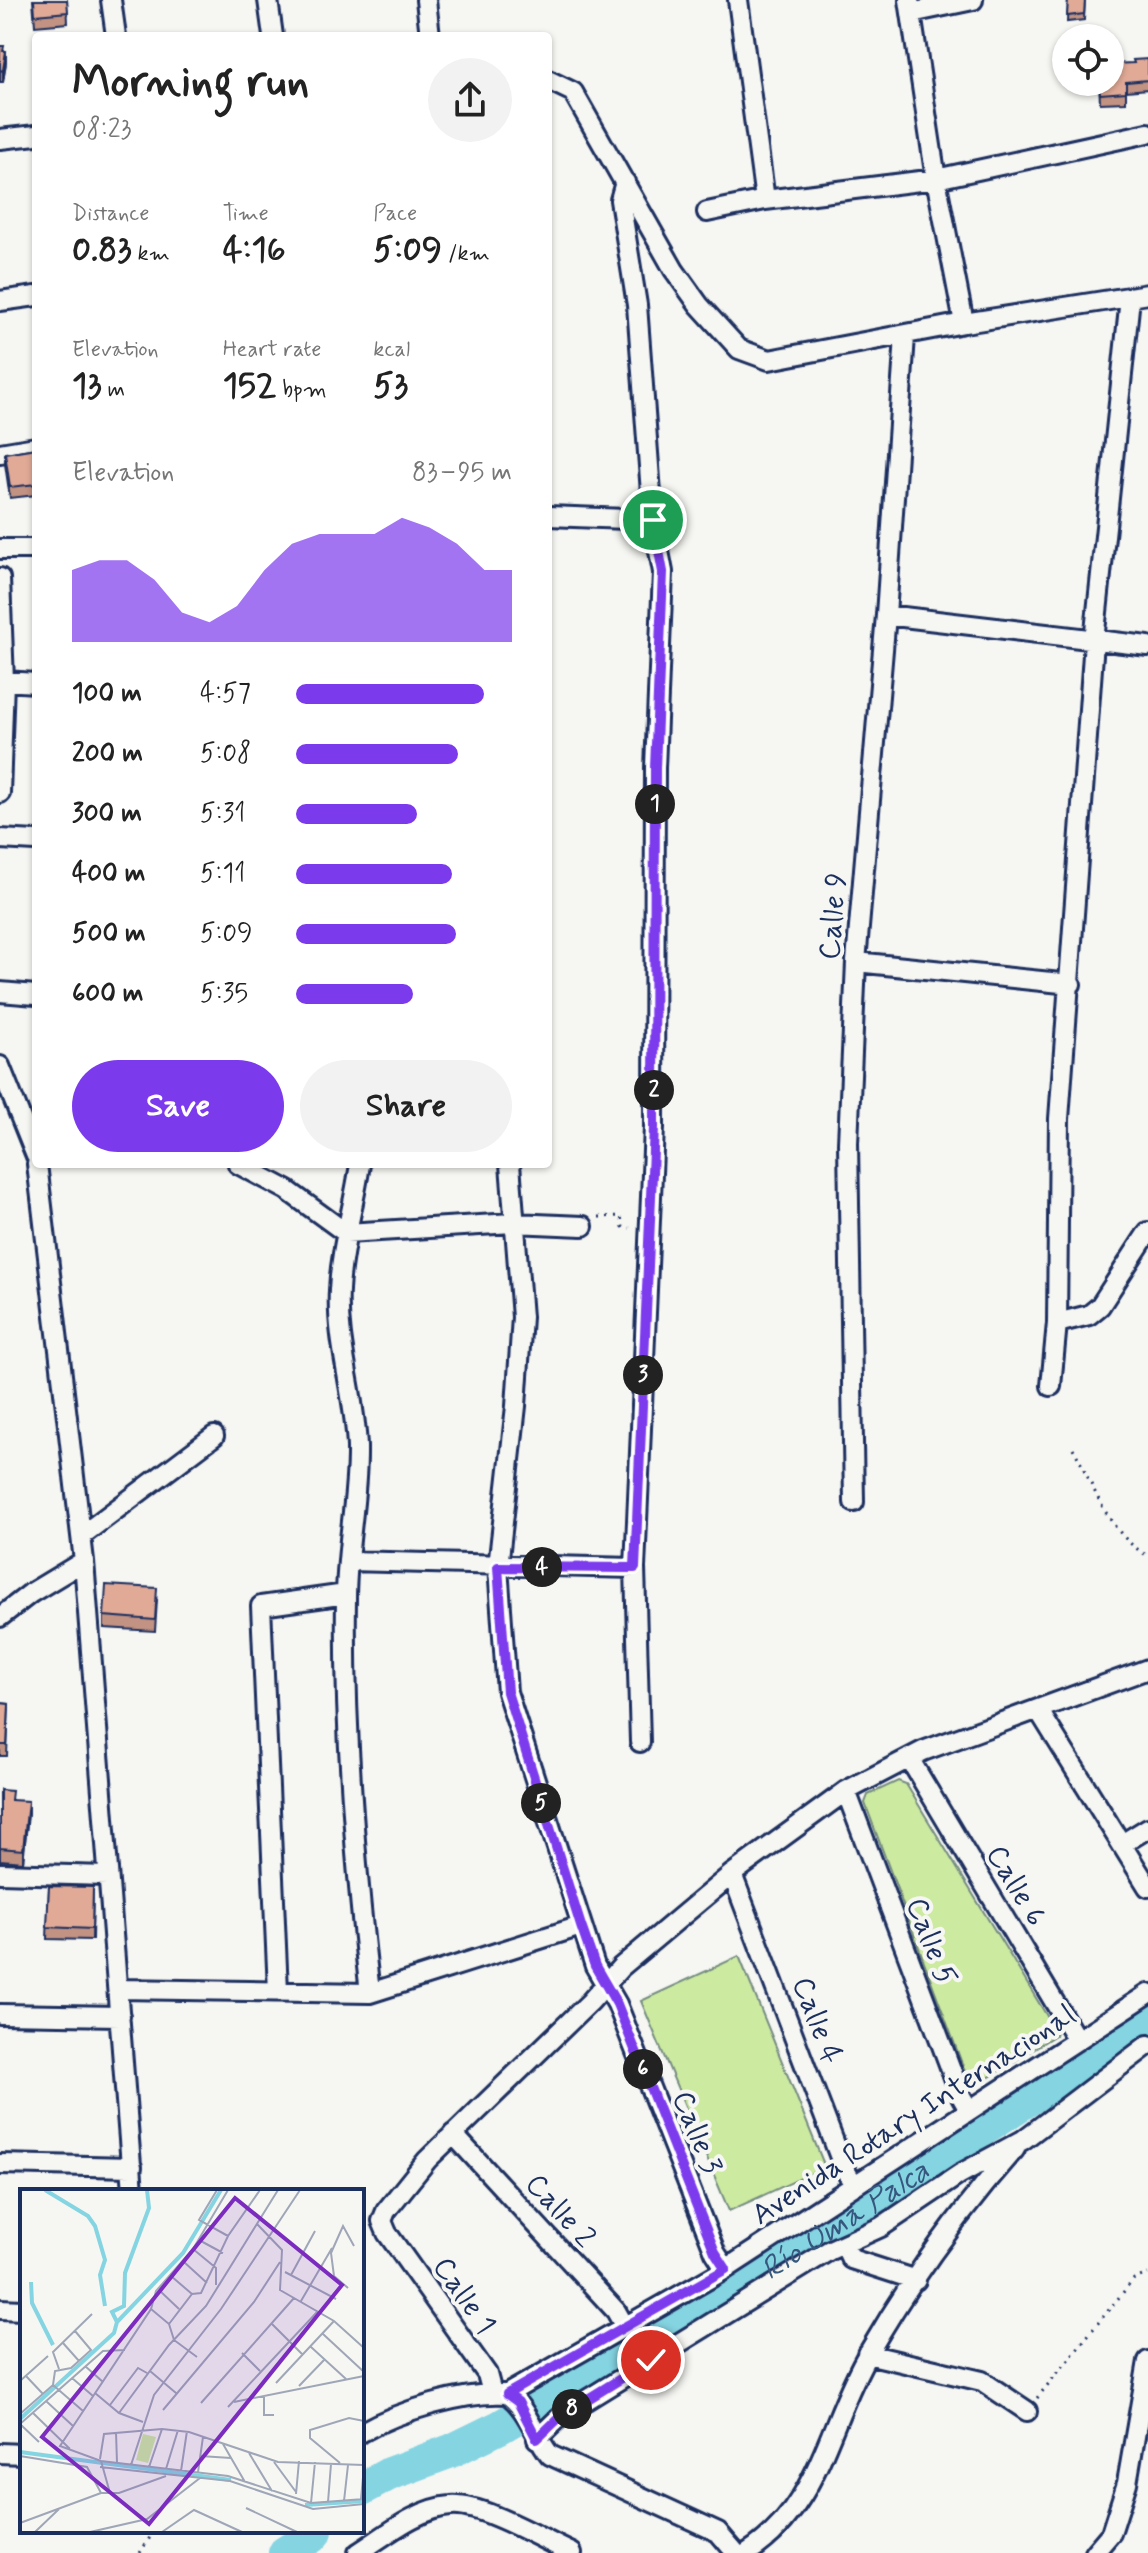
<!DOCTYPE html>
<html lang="en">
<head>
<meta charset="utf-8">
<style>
  :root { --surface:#fff; --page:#f2f2f2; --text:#222; --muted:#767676; --accent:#7c3aed }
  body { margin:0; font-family:Mynerve,sans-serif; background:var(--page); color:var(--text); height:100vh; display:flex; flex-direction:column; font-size:30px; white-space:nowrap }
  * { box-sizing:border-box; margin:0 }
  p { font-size:26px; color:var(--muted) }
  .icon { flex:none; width:44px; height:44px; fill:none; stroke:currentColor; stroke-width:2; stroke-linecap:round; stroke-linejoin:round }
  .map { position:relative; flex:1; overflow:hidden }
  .panel { position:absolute; left:32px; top:32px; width:520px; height:1136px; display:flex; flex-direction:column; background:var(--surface); border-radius:8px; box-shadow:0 2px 6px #0004 }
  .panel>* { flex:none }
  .controls { position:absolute; left:1052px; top:24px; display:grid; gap:16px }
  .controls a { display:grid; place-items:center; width:72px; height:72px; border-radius:50%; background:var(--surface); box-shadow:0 2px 6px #0004; font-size:40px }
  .pin { position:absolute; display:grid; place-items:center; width:68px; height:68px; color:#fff; margin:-34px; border:4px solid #fff; border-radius:50%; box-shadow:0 2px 8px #0007 }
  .km { position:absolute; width:40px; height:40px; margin:-20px; border-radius:50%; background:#222; color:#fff; font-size:22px; line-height:40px; text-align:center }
  .round { display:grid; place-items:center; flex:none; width:84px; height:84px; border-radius:42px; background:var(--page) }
  .overview { display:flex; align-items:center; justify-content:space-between; height:136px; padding:0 40px }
  h1 { font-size:44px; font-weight:800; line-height:60px }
  .stats { display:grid; grid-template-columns:repeat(3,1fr); gap:12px; height:136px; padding:8px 40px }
  .stats div { display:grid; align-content:center }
  .stats b { font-size:34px; font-weight:800 }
  .stats small { font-size:22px; font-weight:400 }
  .stats p { font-size:22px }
  .chart { height:224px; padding:16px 40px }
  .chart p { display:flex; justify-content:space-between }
  .chart svg { width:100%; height:144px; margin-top:8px; fill:var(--accent); opacity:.7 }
  .button { display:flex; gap:16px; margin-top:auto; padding:16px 40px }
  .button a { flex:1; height:92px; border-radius:48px; background:var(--accent); color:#fff; font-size:32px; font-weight:800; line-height:92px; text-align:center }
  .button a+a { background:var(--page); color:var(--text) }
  ul { padding:0 40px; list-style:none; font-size:26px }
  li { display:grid; grid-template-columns:128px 96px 1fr; align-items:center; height:60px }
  li i { height:20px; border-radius:10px; background:var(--accent) }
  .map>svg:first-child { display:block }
  .green { fill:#cdeaa1; stroke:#748c80; stroke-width:2 }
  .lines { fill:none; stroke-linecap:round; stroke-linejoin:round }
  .river { stroke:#85d4e2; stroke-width:34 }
  .minor-casing { stroke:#1b2f5e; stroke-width:24 }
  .path { stroke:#1b2f5e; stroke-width:3; stroke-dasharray:2 6; stroke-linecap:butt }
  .minor { stroke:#f6f6f2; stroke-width:18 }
  .wall { fill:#c29282; stroke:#1b2f5e; stroke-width:2 }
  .shaded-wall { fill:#9e776a; stroke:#1b2f5e; stroke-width:2 }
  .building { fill:#e1aa97; stroke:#1b2f5e; stroke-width:2 }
  .route-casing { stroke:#fff; stroke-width:16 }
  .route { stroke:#7c3aed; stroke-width:10 }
  .labels { text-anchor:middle; stroke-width:8; stroke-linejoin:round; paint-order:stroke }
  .street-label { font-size:30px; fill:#1b2f5e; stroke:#f6f6f2 }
  .water-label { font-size:32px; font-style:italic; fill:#36587f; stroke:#f6f6f2 }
  .inset-river { fill:none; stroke:#85d4e2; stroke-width:4 }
  .inset-road { fill:none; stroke:#9ea6b7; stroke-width:2 }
  .view { fill:#7b2cbf; fill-opacity:0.15; stroke:#7b2cbf; stroke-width:4 }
  .inset-edge { fill:none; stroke:#1b2f5e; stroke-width:4 }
</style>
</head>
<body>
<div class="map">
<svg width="1148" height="2553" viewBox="0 0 1148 2553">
  <rect width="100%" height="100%" fill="#f6f6f2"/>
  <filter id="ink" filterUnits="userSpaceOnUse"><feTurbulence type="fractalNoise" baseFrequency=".0125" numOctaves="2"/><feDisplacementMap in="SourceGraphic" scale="16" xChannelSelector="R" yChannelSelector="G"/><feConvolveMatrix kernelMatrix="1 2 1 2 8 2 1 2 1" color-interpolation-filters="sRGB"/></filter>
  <g filter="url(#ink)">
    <path class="green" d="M898,1781L906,1784L1056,2031L1055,2035L974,2087L970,2085L865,1803L868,1795Z
      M739,1956L825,2167L729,2211L641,2001Z"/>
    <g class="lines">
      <g class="river">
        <path id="s1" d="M362,2489L389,2474L451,2451L500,2427L729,2294L1148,2021"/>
        <path d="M285,2553L312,2536L316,2531"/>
      </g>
      <g class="minor-casing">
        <path id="minor" d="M111,0L116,36
          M268,0L273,36
          M426,0L430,36
          M738,0L765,200
          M909,0L936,179L964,323
          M911,13L973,0
          M548,80L573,92L674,270L699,305L739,349L769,360L964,323L1148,294
          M0,139L36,135
          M625,182L620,200L637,305L653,520L663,572L655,768L654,1127L635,1568L640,1742
          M707,212L765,200L936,179L1148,133
          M0,301L36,296
          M0,453L36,447
          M548,516L653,520
          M0,549H36
          M0,578L4,681L0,793
          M886,615L1148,646
          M4,681L36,683
          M0,839L36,841
          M856,962L1071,984
          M0,992L36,995
          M0,1066L36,1156
          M37,1164L84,1561L133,2191
          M238,1164L287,1190L346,1233L513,1223L583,1226
          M360,1164C354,1206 341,1247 339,1290C336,1342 355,1395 357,1447C358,1497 346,1548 346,1599C344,1730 355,1863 370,1993
          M510,1164L522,1317L516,1406L498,1567L507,1692L595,1966L617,2004L715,2252L726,2269
          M1057,1323L1089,1315L1100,1306L1148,1232
          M1051,1386L1057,1323L1059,1119L1094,641L1130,298
          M854,1502L848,1143L856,962L886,615L905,336
          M81,1536L214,1436
          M348,1561L635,1568
          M0,1617L31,1593L84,1561
          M1039,1711L1148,1887
          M909,1758L1077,2040
          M846,1791L961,2096L969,2110
          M1122,1844L1148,1828
          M0,1873L107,1876
          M732,1874L844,2168L854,2185
          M118,1989L370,1993L581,1926
          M278,1991L261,1606L346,1594
          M0,2014L120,2016
          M453,2134L616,2311L625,2327
          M0,2164L132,2167
          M844,2244L851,2259L916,2280
          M0,2309L22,2310
          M867,2354L982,2381L1027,2411
          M492,2393L487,2374L387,2233L382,2221L386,2211L427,2160L590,2002L621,1967L732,1874L846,1791L923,1751L1148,1669
          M507,2394C528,2409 534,2435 550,2455L718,2532L736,2553
          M362,2432C399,2411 465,2391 507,2394L726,2269L1148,1994
          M537,2439L562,2415L830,2250L881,2227L960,2174L1023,2140L1148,2045
          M0,2453L22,2454
          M358,2553C385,2536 418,2508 451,2506C481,2503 543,2540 572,2553
          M747,2553C820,2507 828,2421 869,2352C910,2281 960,2211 1015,2149
          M1094,2553L1111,2533L1127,2483L1148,2361"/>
      </g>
      <path class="path" d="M599,1217L621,1216L623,1227L630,1228
        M1073,1448C1095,1487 1107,1533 1148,1556
        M1037,2398L1134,2279L1148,2274
        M140,2553L154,2531"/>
      <use href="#minor" class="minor"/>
    </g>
    <path class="wall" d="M33,0H67L68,23L35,26Z
      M1068,0H1085L1084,20L1067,22Z
      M0,46L4,51L6,62L3,82H0Z
      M1148,59V89L1126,91V102L1100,103L1099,82L1134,63Z
      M36,448V495L10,498L5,464V453Z
      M157,1600L155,1631L104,1628V1616Z
      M0,1703L9,1704L7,1756H0Z
      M0,1790L28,1813L23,1862L0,1860Z
      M49,1886L93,1887L92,1940L47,1939Z"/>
    <path class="shaded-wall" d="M6,51V62L3,82V70Z
      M28,1801V1813L23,1862V1850Z"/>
    <path class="building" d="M34,0H67L68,12L35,15Z
      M1068,0H1085L1084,14L1067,16Z
      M0,46H4L3,51H6L3,70L0,71Z
      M1148,59V80L1126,82V92L1100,94L1099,82H1110V64L1134,63L1133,60Z
      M36,448V484L10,487L5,453Z
      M106,1585L157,1588L155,1620L104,1616Z
      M0,1703L9,1704L7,1745H0Z
      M0,1790L12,1791L11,1800L28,1801L23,1850L0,1848Z
      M49,1886L93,1887L92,1929L47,1927Z"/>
  </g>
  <g class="lines" filter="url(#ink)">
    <g class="route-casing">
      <path id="route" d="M651,2360L562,2415L537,2439L518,2402L507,2394L726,2269L715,2252L617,2004L595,1966L581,1926L507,1692L498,1567L635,1568L654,1127L655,768L663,572L653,520"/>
    </g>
    <use href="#route" class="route"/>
  </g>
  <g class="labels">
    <g class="street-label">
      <text transform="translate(832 916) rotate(-85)" y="10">Calle 9</text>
      <text transform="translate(1017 1885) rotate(59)" y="10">Calle 6</text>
      <text transform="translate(932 1941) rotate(69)" y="10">Calle 5</text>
      <text transform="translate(818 2020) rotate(69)" y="10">Calle 4</text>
      <text transform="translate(913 2114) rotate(-33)" y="10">Avenida Rotary Internacional</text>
      <text transform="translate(698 2132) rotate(68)" y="10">Calle 3</text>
      <text transform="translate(561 2210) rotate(48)" y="10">Calle 2</text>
      <text transform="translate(465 2295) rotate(55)" y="10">Calle 1</text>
    </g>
    <g class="water-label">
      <text dy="11" stroke="none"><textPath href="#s1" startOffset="554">Río Uma Palca</textPath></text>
    </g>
  </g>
  <g transform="translate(20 2189)">
    <rect width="344" height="344" fill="#f6f6f2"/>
    <path d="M123,245L136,248L128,274L116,271Z" fill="#cdeaa1"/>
    <path class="inset-river" d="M25,1L68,27L75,37L85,71L80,86L85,117M11,93L12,114L33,156M97,133L92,123L104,117L105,84L129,19L127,1M0,230L94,144L97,133L163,64L201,1M0,263L211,291M285,316L344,312"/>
    <path class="inset-road" d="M197,1L179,31L208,47M208,1L173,60L136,102L131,120L40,257L81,272L208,287L291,314L344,310M237,35L262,61L260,101L314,132L344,159M179,51L203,64M173,60L196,79V96M164,73L187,94M265,83L316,110M271,86L295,42M151,87L172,105M328,99L314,87L311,64L323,37L334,57M139,101L159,120M281,112L312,59M131,120L149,135L154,151L177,168M251,134L283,166M149,135L172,105L181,104L208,47L240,1M303,145L344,183M43,154L59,172M291,158L326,190M222,164L240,182M65,177L83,193M39,180L33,163L72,125M130,182L156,204M6,187L23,205M52,189L73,207M0,192L28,167M256,194L314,132M33,196L63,222M279,197L305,170M75,204L99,224L123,233M244,207V226H254M26,212L53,237M214,213L344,187M181,214L274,109M90,216L118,179L127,184M208,218L298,122M143,221L234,113L260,73M13,224L50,260M99,224L149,156L186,117L258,1M0,225L33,196L35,182L51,179L71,161L55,142M96,243L97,274M19,253L0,235L83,162L105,161M203,255L225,293M229,264L252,302M0,267L67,278L81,304H99L146,287M180,267L211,269M80,270L84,245L142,240L169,243L258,273L344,276M81,272L90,304M254,273L276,303M320,274L290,249V241L329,229L344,232M111,276L134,206L201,120L280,1M80,278L210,292L293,320L344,315M129,278L142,240M146,280L158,241M161,282L167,242M178,283L183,248M276,305L279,272M341,310L344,277M324,312L328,276M308,313L311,275M291,314L295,273M226,319L277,343M0,334L81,304M15,343L39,320M70,343L127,330L180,289M142,343L174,321L222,343"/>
    <path class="view" d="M215,9L322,96L129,335L22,248Z"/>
    <rect width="344" height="344" class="inset-edge"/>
  </g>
</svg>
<div class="controls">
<a><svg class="icon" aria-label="locate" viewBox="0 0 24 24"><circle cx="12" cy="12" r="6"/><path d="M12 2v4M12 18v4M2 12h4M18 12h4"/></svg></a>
</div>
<div class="pin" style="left:653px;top:520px;background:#1e9e55"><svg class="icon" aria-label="arrive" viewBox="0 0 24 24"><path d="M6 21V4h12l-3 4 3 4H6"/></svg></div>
<div class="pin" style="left:651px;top:2360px;background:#d93025"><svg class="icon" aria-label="check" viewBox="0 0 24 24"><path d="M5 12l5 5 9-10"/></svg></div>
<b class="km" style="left:655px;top:804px">1</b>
<b class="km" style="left:654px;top:1090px">2</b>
<b class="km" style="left:643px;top:1375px">3</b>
<b class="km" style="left:542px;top:1567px">4</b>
<b class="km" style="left:541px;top:1803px">5</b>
<b class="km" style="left:643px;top:2069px">6</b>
<b class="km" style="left:572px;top:2409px">8</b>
<section class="panel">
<div class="overview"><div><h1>Morning run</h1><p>08:23</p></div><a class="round"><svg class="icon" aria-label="share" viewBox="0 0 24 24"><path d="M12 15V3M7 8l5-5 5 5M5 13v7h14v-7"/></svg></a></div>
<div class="stats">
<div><p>Distance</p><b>0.83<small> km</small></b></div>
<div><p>Time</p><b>4:16</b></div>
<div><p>Pace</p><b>5:09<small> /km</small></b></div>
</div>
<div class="stats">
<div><p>Elevation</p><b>13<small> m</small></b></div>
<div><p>Heart rate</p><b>152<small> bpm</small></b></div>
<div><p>kcal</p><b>53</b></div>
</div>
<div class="chart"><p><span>Elevation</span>83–95 m</p>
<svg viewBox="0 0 160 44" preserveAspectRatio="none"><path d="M0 44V22L10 19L20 19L30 25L40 35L50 38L60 33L70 22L80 14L90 11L100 11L110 11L120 6L130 9L140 14L150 22L160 22V44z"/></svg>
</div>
<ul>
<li><b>100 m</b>4:57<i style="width:87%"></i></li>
<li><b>200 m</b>5:08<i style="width:75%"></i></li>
<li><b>300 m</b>5:31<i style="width:56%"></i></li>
<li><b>400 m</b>5:11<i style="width:72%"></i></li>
<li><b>500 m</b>5:09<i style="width:74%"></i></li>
<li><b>600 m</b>5:35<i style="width:54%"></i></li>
</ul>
<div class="button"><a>Save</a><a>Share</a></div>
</section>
</div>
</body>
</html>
